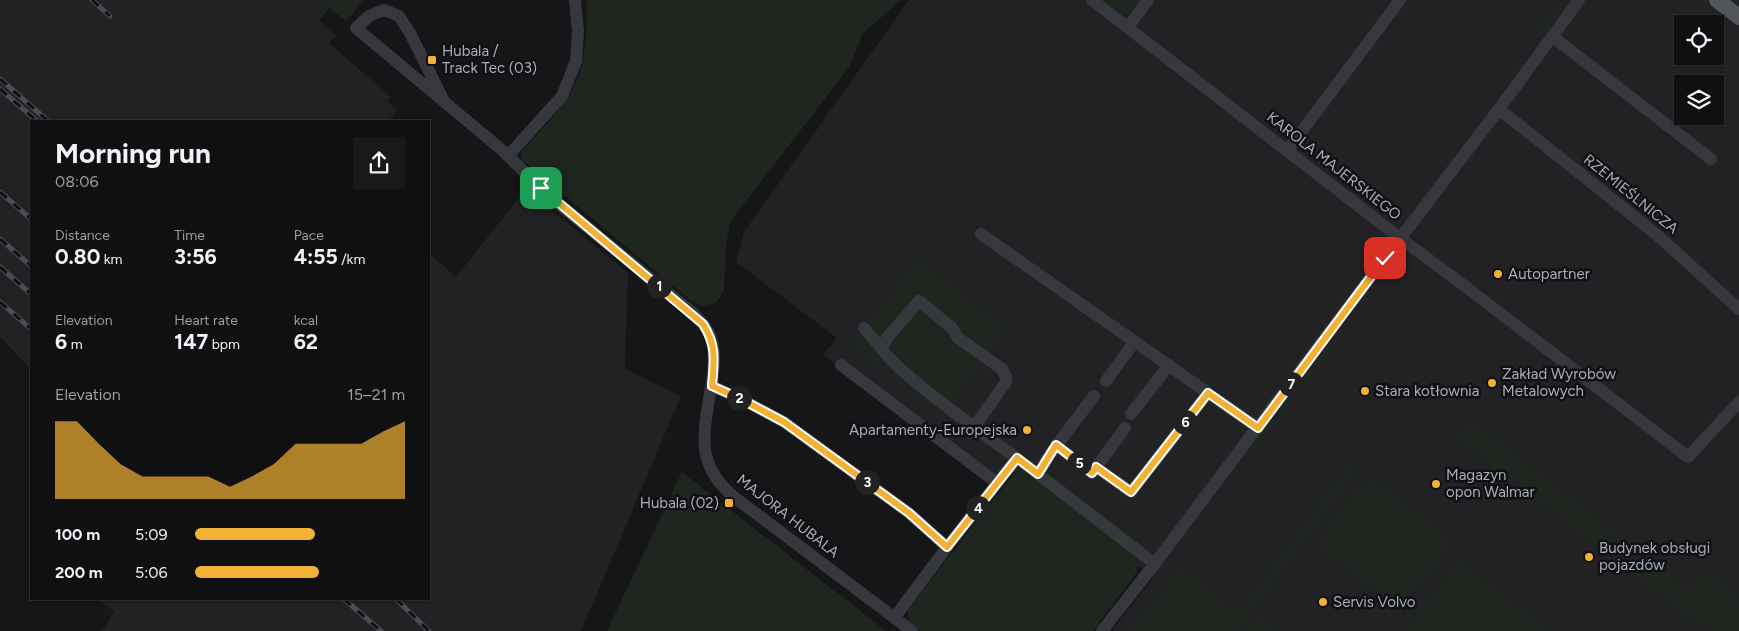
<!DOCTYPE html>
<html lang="en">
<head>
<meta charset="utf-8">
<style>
  :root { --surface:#101012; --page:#19191b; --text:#f1f3f6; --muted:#9c9d9f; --line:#303032; --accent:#f2b134 }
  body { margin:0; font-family:Figtree,sans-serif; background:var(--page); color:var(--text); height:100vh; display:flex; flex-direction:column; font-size:19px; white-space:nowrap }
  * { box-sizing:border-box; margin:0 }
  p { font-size:16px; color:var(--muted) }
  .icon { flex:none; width:28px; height:28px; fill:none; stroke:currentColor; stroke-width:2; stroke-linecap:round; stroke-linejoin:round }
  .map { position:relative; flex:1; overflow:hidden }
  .side { position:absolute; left:30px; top:120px; width:400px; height:480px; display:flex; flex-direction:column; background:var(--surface); border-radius:0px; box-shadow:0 1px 4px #0004,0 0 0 1px var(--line) }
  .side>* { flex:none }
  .fabs { position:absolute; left:1674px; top:15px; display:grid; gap:10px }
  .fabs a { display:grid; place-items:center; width:50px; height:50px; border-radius:0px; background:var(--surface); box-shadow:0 1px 4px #0004,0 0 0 1px var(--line); font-size:25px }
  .pin { position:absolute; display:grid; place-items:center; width:42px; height:42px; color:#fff; margin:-21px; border-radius:10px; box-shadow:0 2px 8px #0006 }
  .km { position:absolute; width:25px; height:25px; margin:-12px; border-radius:50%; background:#222; color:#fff; font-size:14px; line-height:25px; text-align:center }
  .round { display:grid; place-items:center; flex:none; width:52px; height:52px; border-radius:0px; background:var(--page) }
  .headline { display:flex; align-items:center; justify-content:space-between; height:85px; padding:0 25px }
  h1 { font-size:28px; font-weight:700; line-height:38px }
  .stats { display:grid; grid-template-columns:repeat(3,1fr); gap:8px; height:85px; padding:5px 25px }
  .stats div { display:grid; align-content:center }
  .stats b { font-size:21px; font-weight:700 }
  .stats small { font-size:14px; font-weight:400 }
  .stats p { font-size:14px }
  .chart { height:140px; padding:10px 25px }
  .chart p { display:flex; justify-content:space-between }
  .chart svg { width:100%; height:90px; margin-top:5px; fill:var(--accent); opacity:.7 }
  ul { padding:0 25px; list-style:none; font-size:16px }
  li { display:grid; grid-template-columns:80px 60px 1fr; align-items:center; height:38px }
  li i { height:12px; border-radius:6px; background:var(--accent) }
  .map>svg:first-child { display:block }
  .built { fill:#222225; fill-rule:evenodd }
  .green { fill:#1e261f }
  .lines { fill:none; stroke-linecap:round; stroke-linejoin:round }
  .minor { stroke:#37383d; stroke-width:12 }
  .major { stroke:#53555c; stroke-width:16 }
  .rail-casing { stroke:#4a4c52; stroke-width:5 }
  .rail { stroke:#111113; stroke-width:3; stroke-dasharray:9; stroke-linecap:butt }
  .route-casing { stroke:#fff; stroke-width:10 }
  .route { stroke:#f2b134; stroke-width:6 }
  .poi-dot { fill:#f2b134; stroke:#111113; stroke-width:2 }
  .labels { text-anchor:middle; stroke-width:5; stroke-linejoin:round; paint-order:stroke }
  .poi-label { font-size:15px; fill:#a8adb8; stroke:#111113; text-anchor:start }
  .street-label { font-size:15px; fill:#a8adb8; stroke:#111113 }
</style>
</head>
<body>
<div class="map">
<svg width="1739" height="631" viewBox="0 0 1739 631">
  <rect width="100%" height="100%" fill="#161618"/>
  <path class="built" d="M0,0H318L329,8L319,21L336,36L329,43L391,97L387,101L397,110L388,121H31V369L0,337Z
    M909,0H1739V631H1112L1153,577L1007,466L992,486L823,355L837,338L736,262L744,232ZM1682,24H1715V56H1682ZM1682,84H1715V116H1682Z
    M526,189L628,273L625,369L681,396L581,631H102L114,612L98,599H429V253L456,277Z"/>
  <path class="green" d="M318,0H364L346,21Z
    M587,0H901L862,34L850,66L730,222L726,244L724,291L716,303L702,306L690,300L522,160L521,152C536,135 556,115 568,97C587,69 587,32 587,0Z
    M1101,0H1143L1133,12L1124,15Z
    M1557,2L1560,6C1561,12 1551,31 1545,35C1541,38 1538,36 1534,34L1536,28Z
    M918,260L1006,330L951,402L1138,537L1128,551L1136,558L1137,572L1093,631H920L910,623L907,610L1017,470L850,346Z
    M1329,345L1334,347L1254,452L1251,443L1325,346Z
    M1470,420L1689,590L1710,570L1739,602V631H1713L1707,625L1689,617L1507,476L1490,497L1486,493L1493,482L1478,470L1486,460L1457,437Z
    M1350,464L1358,470L1237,631H1129L1182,567L1231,607L1242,608Z
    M682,472L886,631H607Z
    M1367,485H1380L1446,535L1450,541L1449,548C1434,566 1416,599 1391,600L1323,551L1320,543L1322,535L1358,489Z
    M1459,561L1549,631H1403Z
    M1259,617L1261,619L1276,631H1249Z"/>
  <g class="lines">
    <path class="minor" d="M1092,0L1400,238L1466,287L1688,457L1739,402
      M1128,27L1148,0
      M1553,37L1711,159
      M444,101L410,33L399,16L384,10L369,16L356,28L502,150L550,197L693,313C700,321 708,328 711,338C715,349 714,361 713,372C708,423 688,459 734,497L912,631
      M1499,109L1657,235L1739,309
      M1287,151L1400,0
      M508,156L562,96L576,61L578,32L575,0
      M981,234L1258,428
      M864,328L882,349
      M841,365L997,483
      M1106,381L1135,341
      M712,386L741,399L784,422L909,513L947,547L1017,458C983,434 950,410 918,384C905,373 892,363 882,349L887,338L919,301L952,328L958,338L1002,369L1006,377V382L974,427
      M1131,414L1169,365
      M1056,445L1092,473L1125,428
      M1017,458L1155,564
      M1096,467L1131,492L1208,393
      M1038,474L1050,454L1094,396
      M894,618L947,547
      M1102,631L1156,562L1347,308L1499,109L1579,0"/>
    <path class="major" d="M1717,0L1739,17"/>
    <g class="rail-casing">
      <path id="rail" d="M92,0L110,16
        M0,79L48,121
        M0,89L37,121
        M0,192L31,219
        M0,239L31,266
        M0,267L31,294
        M0,302L31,329
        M344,599L381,631
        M396,599L429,631"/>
    </g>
    <use href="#rail" class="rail"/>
  </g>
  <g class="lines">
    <g class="route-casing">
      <path id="route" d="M541,188L703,324C717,346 714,361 712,386L741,399L784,422L909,513L947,547L1017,458L1038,474L1056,445L1092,473L1096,467L1131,492L1208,393L1258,428L1385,258"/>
    </g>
    <use href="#route" class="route"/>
  </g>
  <g class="poi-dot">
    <rect x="427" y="55" width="10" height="10" rx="2.5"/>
    <circle cx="1498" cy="274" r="5"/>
    <circle cx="1492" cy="383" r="5"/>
    <circle cx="1365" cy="391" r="5"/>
    <circle cx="1027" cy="430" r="5"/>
    <circle cx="1436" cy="484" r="5"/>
    <rect x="724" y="498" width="10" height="10" rx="2.5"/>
    <circle cx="1589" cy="557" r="5"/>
    <circle cx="1323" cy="602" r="5"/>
  </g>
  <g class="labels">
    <g class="poi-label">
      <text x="442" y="56">Hubala /<tspan x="442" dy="17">Track Tec (03)</tspan></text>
      <text x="1508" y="279">Autopartner</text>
      <text x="1502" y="379">Zakład Wyrobów<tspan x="1502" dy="17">Metalowych</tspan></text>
      <text x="1375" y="396">Stara kotłownia</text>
      <text x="1017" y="435" text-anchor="end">Apartamenty-Europejska</text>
      <text x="1446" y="480">Magazyn<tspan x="1446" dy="17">opon Walmar</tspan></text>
      <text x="719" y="508" text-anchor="end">Hubala (02)</text>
      <text x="1599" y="553">Budynek obsługi<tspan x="1599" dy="17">pojazdów</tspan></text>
      <text x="1333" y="607">Servis Volvo</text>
    </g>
    <g class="street-label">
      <text transform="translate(1334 166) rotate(38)" y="5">KAROLA MAJERSKIEGO</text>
      <text transform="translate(1631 194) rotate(39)" y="5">RZEMIEŚLNICZA</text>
      <text transform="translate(788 516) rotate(38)" y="5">MAJORA HUBALA</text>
    </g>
  </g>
</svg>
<div class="fabs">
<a><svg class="icon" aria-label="locate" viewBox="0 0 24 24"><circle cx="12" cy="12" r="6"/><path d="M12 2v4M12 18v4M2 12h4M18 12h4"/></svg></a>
<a><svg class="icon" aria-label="layers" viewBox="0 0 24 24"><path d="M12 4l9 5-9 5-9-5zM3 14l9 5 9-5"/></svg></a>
</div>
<div class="pin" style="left:541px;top:188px;background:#1e9e55"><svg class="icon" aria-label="arrive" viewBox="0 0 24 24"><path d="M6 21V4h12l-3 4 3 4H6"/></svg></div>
<div class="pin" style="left:1385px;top:258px;background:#d93025"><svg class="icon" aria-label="check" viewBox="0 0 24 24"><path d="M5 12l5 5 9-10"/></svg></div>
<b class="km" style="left:659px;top:286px">1</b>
<b class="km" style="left:739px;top:398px">2</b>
<b class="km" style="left:867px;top:482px">3</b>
<b class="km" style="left:978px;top:508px">4</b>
<b class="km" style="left:1079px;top:463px">5</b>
<b class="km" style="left:1185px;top:422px">6</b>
<b class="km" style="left:1291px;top:384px">7</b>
<section class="side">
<div class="headline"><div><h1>Morning run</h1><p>08:06</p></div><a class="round"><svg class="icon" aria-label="share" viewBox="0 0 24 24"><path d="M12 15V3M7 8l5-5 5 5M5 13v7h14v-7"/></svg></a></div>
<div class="stats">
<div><p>Distance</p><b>0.80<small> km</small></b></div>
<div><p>Time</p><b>3:56</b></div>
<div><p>Pace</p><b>4:55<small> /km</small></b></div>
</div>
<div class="stats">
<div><p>Elevation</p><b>6<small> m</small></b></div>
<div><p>Heart rate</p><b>147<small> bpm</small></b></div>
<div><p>kcal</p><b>62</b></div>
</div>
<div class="chart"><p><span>Elevation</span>15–21 m</p>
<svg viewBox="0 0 160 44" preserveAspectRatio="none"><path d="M0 44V6L10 6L20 17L30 27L40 33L50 33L60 33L70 33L80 38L90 33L100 27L110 17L120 17L130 17L140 17L150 11L160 6V44z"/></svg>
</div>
<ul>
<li><b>100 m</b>5:09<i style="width:57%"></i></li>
<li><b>200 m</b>5:06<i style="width:59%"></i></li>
</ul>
</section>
</div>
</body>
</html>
